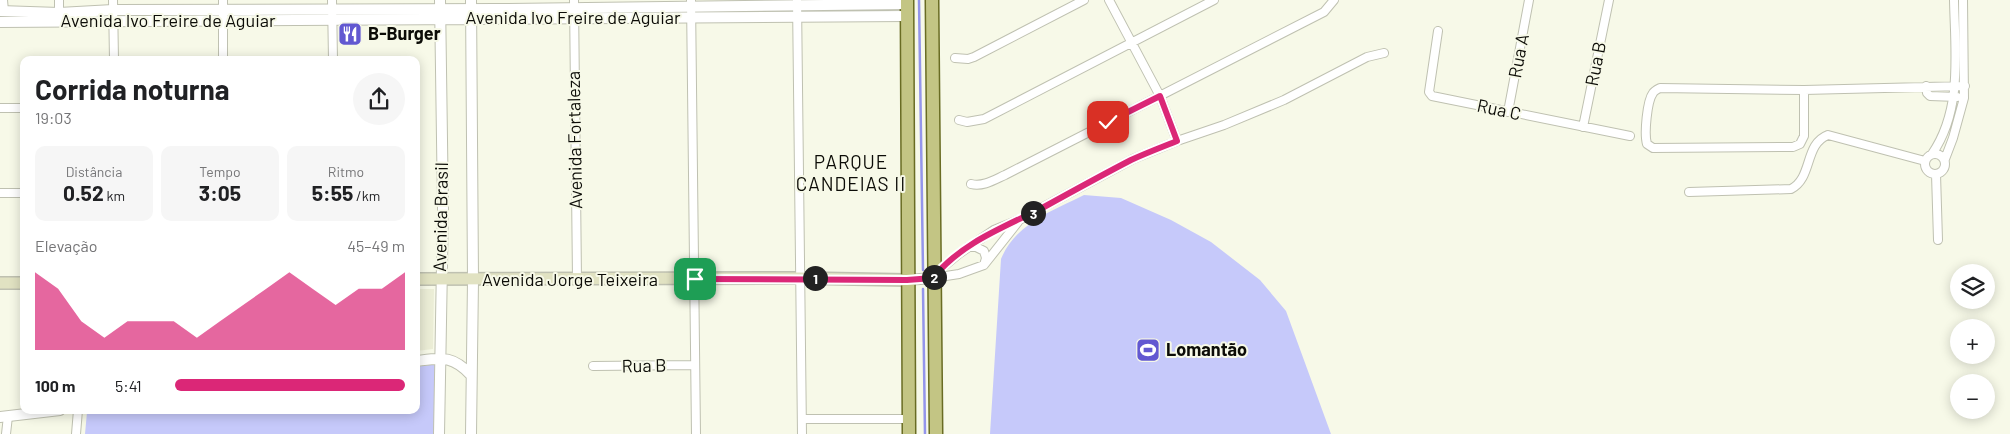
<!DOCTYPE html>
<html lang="pt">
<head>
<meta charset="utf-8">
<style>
  :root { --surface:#fff; --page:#f6f6f6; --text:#202124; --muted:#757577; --accent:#db2777 }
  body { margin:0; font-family:Barlow,sans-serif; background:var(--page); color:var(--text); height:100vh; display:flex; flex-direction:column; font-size:19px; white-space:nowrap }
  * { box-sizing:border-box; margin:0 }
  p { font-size:16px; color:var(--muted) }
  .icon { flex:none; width:28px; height:28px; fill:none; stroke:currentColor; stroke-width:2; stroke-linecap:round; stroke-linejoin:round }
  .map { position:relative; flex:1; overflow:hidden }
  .panel { position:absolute; left:20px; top:56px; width:400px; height:358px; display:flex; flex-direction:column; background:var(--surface); border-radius:10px; box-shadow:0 2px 12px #0003 }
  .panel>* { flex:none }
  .buttons { position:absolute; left:1950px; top:264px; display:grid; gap:10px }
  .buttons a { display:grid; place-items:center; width:45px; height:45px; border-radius:50%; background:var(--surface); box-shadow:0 2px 12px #0003; font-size:25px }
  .pin { position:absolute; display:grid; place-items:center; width:42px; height:42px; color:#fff; margin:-21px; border-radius:10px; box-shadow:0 2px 8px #0006 }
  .km { position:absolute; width:25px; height:25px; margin:-12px; border-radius:50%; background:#222; color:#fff; font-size:14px; line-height:25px; text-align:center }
  .round { display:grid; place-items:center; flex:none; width:52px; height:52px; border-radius:26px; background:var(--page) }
  .headline { display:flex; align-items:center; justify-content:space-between; height:85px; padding:0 15px }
  h1 { font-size:28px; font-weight:700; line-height:38px }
  .figures { display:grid; grid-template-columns:repeat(3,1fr); gap:8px; height:85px; padding:5px 15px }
  .figures div { display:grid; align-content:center; border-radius:10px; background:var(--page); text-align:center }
  .figures b { font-size:21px; font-weight:700 }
  .figures small { font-size:14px; font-weight:400 }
  .figures p { font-size:14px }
  .chart { height:140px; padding:10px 15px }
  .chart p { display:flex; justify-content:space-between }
  .chart svg { width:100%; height:90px; margin-top:5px; fill:var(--accent); opacity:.7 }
  ul { padding:0 15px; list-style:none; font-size:16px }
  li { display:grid; grid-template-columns:80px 60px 1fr; align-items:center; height:38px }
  li i { height:12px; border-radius:6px; background:var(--accent) }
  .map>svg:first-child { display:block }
  .built { fill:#ebedd6 }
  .green { fill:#c6c9fa }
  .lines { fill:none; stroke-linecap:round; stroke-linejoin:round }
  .stream { stroke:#9495eb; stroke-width:2.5 }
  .minor-casing { stroke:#bfc1b1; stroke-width:10 }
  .tertiary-casing { stroke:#bfc1b1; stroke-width:12 }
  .secondary-casing { stroke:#bfc1b1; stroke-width:14 }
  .primary-casing { stroke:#696c23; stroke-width:15 }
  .minor { stroke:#fff; stroke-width:8 }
  .tertiary { stroke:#fff; stroke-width:10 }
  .secondary { stroke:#e1e2c2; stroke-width:11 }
  .primary { stroke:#c3c584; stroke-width:12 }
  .route-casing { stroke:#fff; stroke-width:10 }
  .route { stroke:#db2777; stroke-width:6 }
  .labels { text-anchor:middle; stroke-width:4; stroke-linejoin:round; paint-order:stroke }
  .street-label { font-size:18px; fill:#0c0c07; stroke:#f7f9e8 }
  .poi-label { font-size:18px; font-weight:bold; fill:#0c0c07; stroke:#f7f9e8; text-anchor:start }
  .neighbourhood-label { font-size:19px; letter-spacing:1px; fill:#0c0c07; stroke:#f7f9e8 }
</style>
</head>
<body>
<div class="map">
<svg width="2010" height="434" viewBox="0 0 2010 434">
  <rect width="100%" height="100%" fill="#f7f9e8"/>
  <path class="built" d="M416,289H434L433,349L416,351Z"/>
  <path class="green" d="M1084,195L1121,198L1171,220L1211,242L1260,280L1286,311L1331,434H990L1001,259C1015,224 1052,211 1084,195Z
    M436,364L438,434H85L87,412L101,410H416V367Z"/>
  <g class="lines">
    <path class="stream" d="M919,0L923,270
      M923,289L925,434"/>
    <g class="minor-casing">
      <path id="minor" d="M3,0L4,11
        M59,0V13
        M113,0L114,60
        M332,0L333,60
        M574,0L577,280
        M691,0L696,434
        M797,0L802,434
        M1109,0L1160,96L1177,141
        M1438,31L1429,92L1432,96L1630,136
        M955,58L968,59L974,57L1084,0
        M223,60V0
        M1926,86L1927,93L1930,96L1957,97
        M1804,90V136L1800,144L1793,147L1653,148L1647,144C1644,134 1647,101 1653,93C1654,91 1658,89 1660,88L1804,90L1965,86
        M0,108H24
        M1508,112L1529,0
        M959,120L967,122L984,119L1214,0
        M1583,127L1609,0
        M1925 164a10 10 0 1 1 20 0a10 10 0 1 1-20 0Z
        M1932,154C1963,109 1955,52 1954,0
        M1945,159L1953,138L1964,98L1963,0
        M1936,174L1938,240
        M971,184C983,187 994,180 1005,175L1324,12L1334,0
        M1689,192L1791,189C1813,178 1804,144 1828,135L1925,161
        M0,193H24
        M968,247H976L984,251L986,258L984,265
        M934,277L943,267L960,253L994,230L1021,219L1133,159L1177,141L1224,125L1284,100L1367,57L1384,53
        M933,278L959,274L984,265L1018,222
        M593,366L695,365
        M802,419H909
        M6,434L8,416
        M76,434L78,410"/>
    </g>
    <g class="tertiary-casing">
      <path id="tertiary" d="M471,0L473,280L471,434
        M0,11L59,13L113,10L500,9L907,4
        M0,22L907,16
        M907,280L933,278
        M416,361C442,358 452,355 471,375
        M0,417L60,410
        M439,434L443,209L440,0"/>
    </g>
    <g class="secondary-casing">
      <path id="secondary" d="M416,279L800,278L907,280
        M0,283H24"/>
    </g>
    <g class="primary-casing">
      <path id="primary" d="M907,0L909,434
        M932,0L936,434"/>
    </g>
    <use href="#minor" class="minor"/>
    <use href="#tertiary" class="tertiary"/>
    <use href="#secondary" class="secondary"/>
    <use href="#primary" class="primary"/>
  </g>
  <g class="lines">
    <g class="route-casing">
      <path id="route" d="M695,279L907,280L933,278C962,242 1005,227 1044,207C1073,191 1102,175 1131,160C1146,153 1162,147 1177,141L1160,96L1108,122"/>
    </g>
    <use href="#route" class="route"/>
  </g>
  <defs>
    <g id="restaurant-square" transform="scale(1.25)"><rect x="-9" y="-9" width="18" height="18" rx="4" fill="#6258d1" stroke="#f7f9e8"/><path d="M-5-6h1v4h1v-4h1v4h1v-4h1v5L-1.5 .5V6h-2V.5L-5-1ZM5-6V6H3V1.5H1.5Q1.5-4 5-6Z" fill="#fff"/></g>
    <g id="stadium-square" transform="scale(1.25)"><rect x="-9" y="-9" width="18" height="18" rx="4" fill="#6258d1" stroke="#f7f9e8"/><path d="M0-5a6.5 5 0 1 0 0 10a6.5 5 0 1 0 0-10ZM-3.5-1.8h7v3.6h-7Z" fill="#fff"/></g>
  </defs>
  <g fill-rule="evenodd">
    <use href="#restaurant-square" x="350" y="34"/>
    <use href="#stadium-square" x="1148" y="350"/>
  </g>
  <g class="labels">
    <g class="street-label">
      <text x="573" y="24">Avenida Ivo Freire de Aguiar</text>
      <text x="168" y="27">Avenida Ivo Freire de Aguiar</text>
      <text transform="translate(1519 56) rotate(-79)" y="6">Rua A</text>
      <text transform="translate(1596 64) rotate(-79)" y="6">Rua B</text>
      <text transform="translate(1499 110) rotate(12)" y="6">Rua C</text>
      <text transform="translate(575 140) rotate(-91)" y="6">Avenida Fortaleza</text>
      <text transform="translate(441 217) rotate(-89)" y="6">Avenida Brasil</text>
      <text x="570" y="286">Avenida Jorge Teixeira</text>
      <text transform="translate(644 366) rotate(-1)" y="6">Rua B</text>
    </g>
    <g class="poi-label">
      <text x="368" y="40">B-Burger</text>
      <text x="1166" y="356">Lomantão</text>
    </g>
    <g class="neighbourhood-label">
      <text x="851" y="169">PARQUE<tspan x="851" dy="22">CANDEIAS II</tspan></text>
    </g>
  </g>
</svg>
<div class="buttons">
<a><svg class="icon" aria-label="layers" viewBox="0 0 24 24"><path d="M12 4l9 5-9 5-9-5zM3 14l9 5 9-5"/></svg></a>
<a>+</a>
<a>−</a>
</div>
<div class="pin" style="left:695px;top:279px;background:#1e9e55"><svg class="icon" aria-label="arrive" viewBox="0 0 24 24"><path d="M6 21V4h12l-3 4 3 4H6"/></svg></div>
<div class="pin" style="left:1108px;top:122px;background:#d93025"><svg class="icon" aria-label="check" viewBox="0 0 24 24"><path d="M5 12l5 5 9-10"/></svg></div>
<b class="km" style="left:815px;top:278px">1</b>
<b class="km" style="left:934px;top:277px">2</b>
<b class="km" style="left:1033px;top:213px">3</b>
<section class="panel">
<div class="headline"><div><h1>Corrida noturna</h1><p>19:03</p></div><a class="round"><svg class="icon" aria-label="share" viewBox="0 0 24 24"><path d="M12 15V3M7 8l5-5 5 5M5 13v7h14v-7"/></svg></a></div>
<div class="figures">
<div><p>Distância</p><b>0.52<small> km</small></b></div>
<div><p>Tempo</p><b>3:05</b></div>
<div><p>Ritmo</p><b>5:55<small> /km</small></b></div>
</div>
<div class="chart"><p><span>Elevação</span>45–49 m</p>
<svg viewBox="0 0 160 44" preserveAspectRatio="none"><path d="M0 44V6L10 14L20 30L30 38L40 30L50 30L60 30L70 38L80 30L90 22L100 14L110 6L120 14L130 22L140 14L150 14L160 6V44z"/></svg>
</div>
<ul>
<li><b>100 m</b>5:41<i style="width:100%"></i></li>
</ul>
</section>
</div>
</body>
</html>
